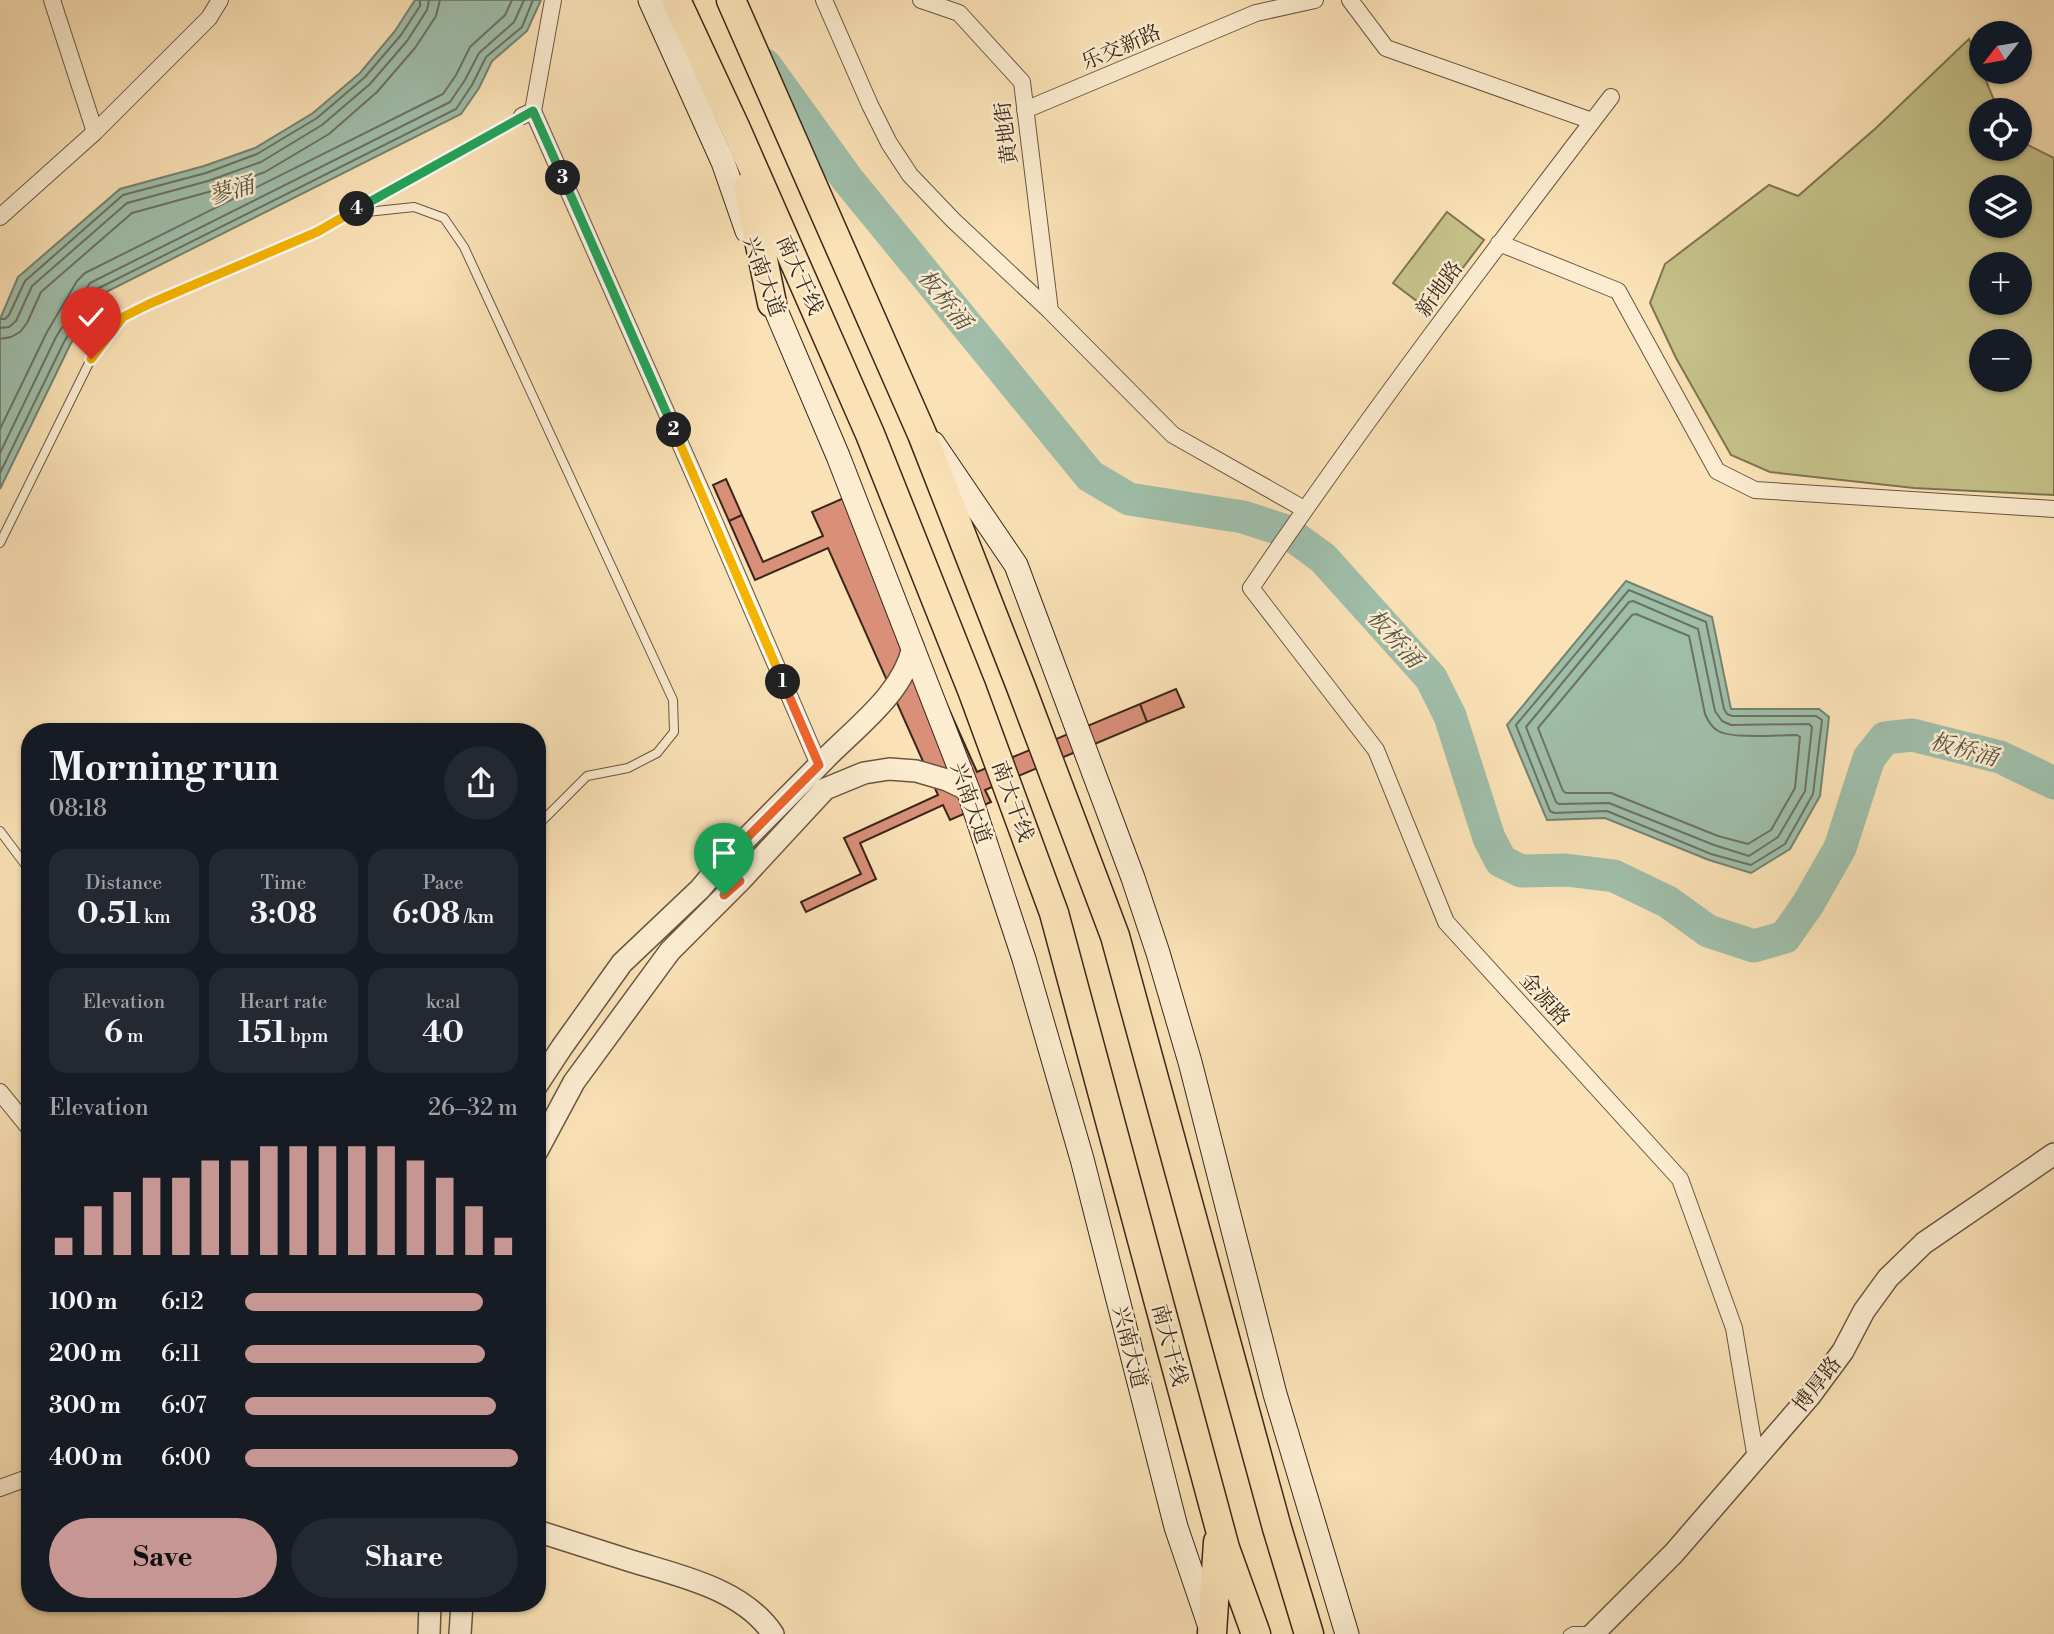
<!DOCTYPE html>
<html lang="en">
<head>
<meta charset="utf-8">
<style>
  :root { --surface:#171b24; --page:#242831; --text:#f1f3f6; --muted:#9ea1a6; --accent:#c59692 }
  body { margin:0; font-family:"Libre Bodoni","Noto Serif SC",serif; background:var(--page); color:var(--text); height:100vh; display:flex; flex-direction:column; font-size:26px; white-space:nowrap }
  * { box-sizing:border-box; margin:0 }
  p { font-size:23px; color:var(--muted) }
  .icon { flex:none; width:38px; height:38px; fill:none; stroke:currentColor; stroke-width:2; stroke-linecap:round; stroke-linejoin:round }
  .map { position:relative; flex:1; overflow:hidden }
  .panel { position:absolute; left:21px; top:723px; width:525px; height:889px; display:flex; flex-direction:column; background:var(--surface); border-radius:28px; box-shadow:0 2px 5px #0004 }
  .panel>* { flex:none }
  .needle { width:46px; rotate:239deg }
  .tools { position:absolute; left:1969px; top:21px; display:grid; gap:14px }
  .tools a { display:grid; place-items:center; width:63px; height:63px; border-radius:50%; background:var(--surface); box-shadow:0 2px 5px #0004; font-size:35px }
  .pin { position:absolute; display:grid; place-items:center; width:60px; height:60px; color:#fff; margin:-72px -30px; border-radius:50% 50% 50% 0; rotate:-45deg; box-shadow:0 0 7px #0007 }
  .pin .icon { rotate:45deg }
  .km { position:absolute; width:35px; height:35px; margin:-18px; border-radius:50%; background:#222; color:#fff; font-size:19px; line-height:35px; text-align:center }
  .round { display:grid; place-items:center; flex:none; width:74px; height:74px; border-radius:37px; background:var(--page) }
  .headline { display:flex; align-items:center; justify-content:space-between; height:119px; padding:0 28px }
  h1 { font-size:38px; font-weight:800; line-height:52px }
  .figures { display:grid; grid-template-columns:repeat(3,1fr); gap:10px; height:119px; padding:7px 28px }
  .figures div { display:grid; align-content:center; border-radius:18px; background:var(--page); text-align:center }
  .figures b { font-size:30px; font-weight:800 }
  .figures small { font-size:19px; font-weight:400 }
  .figures p { font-size:19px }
  .chart { height:196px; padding:14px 28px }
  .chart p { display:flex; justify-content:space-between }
  .chart svg { width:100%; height:126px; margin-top:7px; stroke:var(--accent); stroke-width:6 }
  .action { display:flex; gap:14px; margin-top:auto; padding:14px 28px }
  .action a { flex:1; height:80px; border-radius:42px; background:var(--accent); color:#111; font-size:28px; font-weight:800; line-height:80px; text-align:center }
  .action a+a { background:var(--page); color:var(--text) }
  ul { padding:0 28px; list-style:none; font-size:23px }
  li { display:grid; grid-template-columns:112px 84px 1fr; align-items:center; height:52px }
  li i { height:18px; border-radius:9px; background:var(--accent) }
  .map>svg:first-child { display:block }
  .green { fill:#c5c189; stroke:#7f7452; stroke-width:2; fill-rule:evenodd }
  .water { fill:#9fbeaa; stroke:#768271; stroke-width:2 }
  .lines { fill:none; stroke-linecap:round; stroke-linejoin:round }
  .shore { stroke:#6c7262; stroke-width:2 }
  .river { stroke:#9fbeaa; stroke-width:33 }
  .building { fill:#da8f79; stroke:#39271b; stroke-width:2 }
  .service-casing { stroke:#695642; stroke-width:10 }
  .minor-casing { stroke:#695642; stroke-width:18 }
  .tertiary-casing { stroke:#695642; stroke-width:24 }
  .secondary-casing { stroke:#39271b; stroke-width:25 }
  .trunk-casing { stroke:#39271b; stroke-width:31 }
  .service { stroke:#fcecd0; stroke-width:8 }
  .minor { stroke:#fcecd0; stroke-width:16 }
  .tertiary { stroke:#fcecd0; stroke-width:21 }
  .secondary { stroke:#fcecd0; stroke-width:23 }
  .trunk { stroke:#fae2b6; stroke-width:28 }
  .split-1-casing { stroke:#fff; stroke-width:14 }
  .split-2-casing { stroke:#fff; stroke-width:14 }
  .split-3-casing { stroke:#fff; stroke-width:14 }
  .split-4-casing { stroke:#fff; stroke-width:14 }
  .split-5-casing { stroke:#fff; stroke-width:14 }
  .split-1 { stroke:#f0652b; stroke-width:9 }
  .split-2 { stroke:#f5b400; stroke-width:9 }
  .split-3 { stroke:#22a559; stroke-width:9 }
  .split-4 { stroke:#22a559; stroke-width:9 }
  .split-5 { stroke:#f5b400; stroke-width:9 }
  .labels { text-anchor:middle; stroke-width:5; stroke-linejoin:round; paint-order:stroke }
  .street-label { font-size:21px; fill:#39271b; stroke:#fcecd0 }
  .water-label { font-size:23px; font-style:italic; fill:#585446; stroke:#fcecd0 }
</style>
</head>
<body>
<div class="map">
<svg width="2054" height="1634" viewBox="0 0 2054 1634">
  <rect width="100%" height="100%" fill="#fae2b6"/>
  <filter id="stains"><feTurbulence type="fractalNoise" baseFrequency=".00286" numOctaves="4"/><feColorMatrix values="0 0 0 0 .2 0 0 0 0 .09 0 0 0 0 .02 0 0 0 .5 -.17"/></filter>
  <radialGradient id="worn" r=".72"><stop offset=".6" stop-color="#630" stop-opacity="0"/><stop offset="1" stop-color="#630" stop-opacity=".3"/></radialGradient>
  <path class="green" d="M1969,39L1998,110H1981V149H2020V141L2054,158V495L1914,488L1770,472L1731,455L1676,358L1650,303L1665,264L1769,185L1798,196L1876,128ZM1981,187H2020V226H1981ZM1981,264H2020V303H1981ZM1981,341H2020V380H1981Z
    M1447,212L1484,240L1430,311L1393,283Z"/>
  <path class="water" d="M415,0H541L527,31L492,61L479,88L461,114L100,295L70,345L0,489V319L18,277L120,189L204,166L255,148L313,113L360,73L395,31Z
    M1626,581L1712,617L1731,709H1819L1829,717L1820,796L1790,849L1751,873L1709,860L1605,818L1547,820L1507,725Z"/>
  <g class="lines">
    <path class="shore" d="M0,319H5L9,315L25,281L123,195L206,173L257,154L317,118L365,77L401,35L420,6V0
      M0,328L9,327L16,321L32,286L127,203L208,181L261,162L322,125L370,84L407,41L427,10L429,0
      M0,339L11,337L20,332L27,323L41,292L132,213L212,191L265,172L329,134L377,92L415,48L436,16L440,0
      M0,429L47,332L77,281L85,273L443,94L456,75L470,47L505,15L512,0
      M0,453L56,337L90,283L450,102L465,80L479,53L514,22L524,0
      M0,473L64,342L95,290L456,109L472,85L486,57L522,27L533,0
      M1629,590L1706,622L1724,709L1727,714L1732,716H1816L1822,720L1813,794L1785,844L1751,865L1711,854L1607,811L1554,813L1550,811L1516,725Z
      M1633,601L1698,629L1715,711L1722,721L1731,725L1809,724L1812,727L1805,791L1778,837L1749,856L1714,845L1609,803L1559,804L1556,802L1526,727L1629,602Z
      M1636,614L1689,636L1705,714C1708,721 1711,727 1718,731C1732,739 1779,735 1797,735L1800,737L1795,788L1771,830L1748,844L1718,836L1611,793H1566L1563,791L1538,728L1632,615Z"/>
    <path class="river" d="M765,65L848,180L1090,476L1129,499L1243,517L1286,531L1323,558L1431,678L1450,716L1489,838L1501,861L1521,871L1566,870L1614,876L1668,902L1708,931L1754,946L1785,937L1808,904L1840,848L1869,758L1885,738L1912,735L2000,757L2054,783"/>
  </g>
  <path class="building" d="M726,479L742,515L729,521L713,485Z
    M853,494L977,772L1140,704L1147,722L985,790L991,802L950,820L943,805L860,843L876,879L806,912L801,902L861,874L844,838L938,795L828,548L755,580L729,521L742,515L763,562L823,536L812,512Z
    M1176,689L1184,707L1147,722L1140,704Z"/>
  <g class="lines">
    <g class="service-casing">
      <path id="service" d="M348,214L414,207L444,218L464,247L673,700L674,732L657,753L628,768L587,776L538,825
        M0,543L91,359L123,317L149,304L317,232L522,116
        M0,831L30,871
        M1568,1634L1573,1631H1592"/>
    </g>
    <g class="minor-casing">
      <path id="minor" d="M52,0L95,132
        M824,0L870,105L889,143L910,175L953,220L1050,311L1173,435L1304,509
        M921,0L959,13L1022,82L1050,311
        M1350,0L1386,48L1592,121
        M1611,97C1488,258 1365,420 1251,588L1376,750L1446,922L1680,1179L1734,1328L1756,1459
        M1025,110L1256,13L1315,0
        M533,111L553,0
        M522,116L533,111L702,493L819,765
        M0,217L95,132L209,18L220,0
        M1499,243L1618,291L1717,471L1755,490L2054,509
        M0,1092L30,1129
        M0,1488L30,1477"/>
    </g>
    <g class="tertiary-casing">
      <path id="tertiary" d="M537,1085L562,1047L622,963L700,889L722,863C756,829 790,794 824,760C856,727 903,694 913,647
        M537,1151L574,1082L670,951L740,881L825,789L864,773L889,769L916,771L947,780L968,790
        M537,1531C568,1541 600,1551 631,1561C680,1576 743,1589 773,1634
        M429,1634L430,1603
        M460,1634L462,1603
        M1593,1634L1674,1553L1809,1397L1843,1351L1864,1311L1888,1278L1924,1243L2054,1154"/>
    </g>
    <g class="secondary-casing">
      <path id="secondary" d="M650,0L723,162L747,231
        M766,287L838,456L968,790L1024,959L1082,1159L1176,1527L1209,1624
        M933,443L1016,565L1133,878L1158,953L1190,1062L1275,1394L1347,1634"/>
    </g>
    <g class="trunk-casing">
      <path id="trunk" d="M676,0L736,129L870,434L972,690L1054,913L1225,1548L1256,1634
        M731,0L922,434L1021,687L1115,936L1277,1528L1309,1634
        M748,187L772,303
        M1212,1633L1218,1542"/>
    </g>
    <use href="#service" class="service"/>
    <use href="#minor" class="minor"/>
    <use href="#tertiary" class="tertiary"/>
    <use href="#secondary" class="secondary"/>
    <use href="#trunk" class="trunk"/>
  </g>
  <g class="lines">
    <g class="split-1-casing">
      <path id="split-1" d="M724,895L740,881L722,863L819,765L783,682"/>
    </g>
    <g class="split-2-casing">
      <path id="split-2" d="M674,430L783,682"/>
    </g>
    <g class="split-3-casing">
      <path id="split-3" d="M563,178L674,430"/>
    </g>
    <g class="split-4-casing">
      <path id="split-4" d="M357,209L533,111L563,178"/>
    </g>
    <g class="split-5-casing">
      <path id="split-5" d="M91,359L123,317L149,304L317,232L357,209"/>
    </g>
    <use href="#split-1" class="split-1"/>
    <use href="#split-2" class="split-2"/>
    <use href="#split-3" class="split-3"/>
    <use href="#split-4" class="split-4"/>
    <use href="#split-5" class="split-5"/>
  </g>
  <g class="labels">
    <g class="street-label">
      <text transform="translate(1121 47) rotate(-23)" y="7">乐交新路</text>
      <text transform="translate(1006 133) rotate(-97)" y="7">黄地街</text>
      <text transform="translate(800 275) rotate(66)" y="7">南大干线</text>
      <text transform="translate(764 276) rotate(70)" y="7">兴南大道</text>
      <text transform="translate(1439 289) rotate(-54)" y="7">新地路</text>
      <text transform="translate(1013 801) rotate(70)" y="7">南大干线</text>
      <text transform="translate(971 803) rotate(71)" y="7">兴南大道</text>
      <text transform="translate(1545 999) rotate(48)" y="7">金源路</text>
      <text transform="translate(1170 1345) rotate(75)" y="7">南大干线</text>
      <text transform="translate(1130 1347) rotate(76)" y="7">兴南大道</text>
      <text transform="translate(1817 1384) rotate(-52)" y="7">博厚路</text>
    </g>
    <g class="water-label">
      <text transform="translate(231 190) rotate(-16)" y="8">蓼涌</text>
      <text transform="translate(945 299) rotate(51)" y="8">板桥涌</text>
      <text transform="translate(1395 638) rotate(48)" y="8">板桥涌</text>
      <text transform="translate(1964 749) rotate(15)" y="8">板桥涌</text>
    </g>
  </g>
  <rect width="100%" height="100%" filter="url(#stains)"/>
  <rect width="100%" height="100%" fill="url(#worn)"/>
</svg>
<div class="tools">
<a><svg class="needle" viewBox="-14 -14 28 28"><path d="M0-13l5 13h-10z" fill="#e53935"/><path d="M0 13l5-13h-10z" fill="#9ea1a6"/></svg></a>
<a><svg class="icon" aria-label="locate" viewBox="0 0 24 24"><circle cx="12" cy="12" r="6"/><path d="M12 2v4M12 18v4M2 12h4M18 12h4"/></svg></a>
<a><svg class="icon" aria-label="layers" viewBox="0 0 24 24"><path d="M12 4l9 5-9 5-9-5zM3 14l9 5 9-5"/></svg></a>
<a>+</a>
<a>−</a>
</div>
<div class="pin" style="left:724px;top:895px;background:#1e9e55"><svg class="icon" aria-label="arrive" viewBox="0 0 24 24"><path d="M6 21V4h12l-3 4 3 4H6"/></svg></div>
<div class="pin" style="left:91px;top:359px;background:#d93025"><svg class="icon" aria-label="check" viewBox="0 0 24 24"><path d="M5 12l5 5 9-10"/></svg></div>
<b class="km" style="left:783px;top:682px">1</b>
<b class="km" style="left:674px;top:430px">2</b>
<b class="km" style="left:563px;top:178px">3</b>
<b class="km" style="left:357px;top:209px">4</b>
<section class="panel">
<div class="headline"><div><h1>Morning run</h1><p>08:18</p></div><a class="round"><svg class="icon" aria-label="share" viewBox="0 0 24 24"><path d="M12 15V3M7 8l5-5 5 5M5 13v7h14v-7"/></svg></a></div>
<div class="figures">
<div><p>Distance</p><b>0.51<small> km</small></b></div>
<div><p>Time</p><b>3:08</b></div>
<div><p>Pace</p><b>6:08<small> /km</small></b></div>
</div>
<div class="figures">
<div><p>Elevation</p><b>6<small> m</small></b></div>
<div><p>Heart rate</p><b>151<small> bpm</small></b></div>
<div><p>kcal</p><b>40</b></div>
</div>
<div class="chart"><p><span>Elevation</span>26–32 m</p>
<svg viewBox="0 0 160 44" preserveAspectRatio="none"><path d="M5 44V38M15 44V27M25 44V22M35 44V17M45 44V17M55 44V11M65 44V11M75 44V6M85 44V6M95 44V6M105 44V6M115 44V6M125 44V11M135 44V17M145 44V27M155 44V38"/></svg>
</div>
<ul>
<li><b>100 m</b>6:12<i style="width:87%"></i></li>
<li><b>200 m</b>6:11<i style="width:88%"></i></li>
<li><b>300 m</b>6:07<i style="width:92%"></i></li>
<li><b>400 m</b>6:00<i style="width:100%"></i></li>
</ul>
<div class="action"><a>Save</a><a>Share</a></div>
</section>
</div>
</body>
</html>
